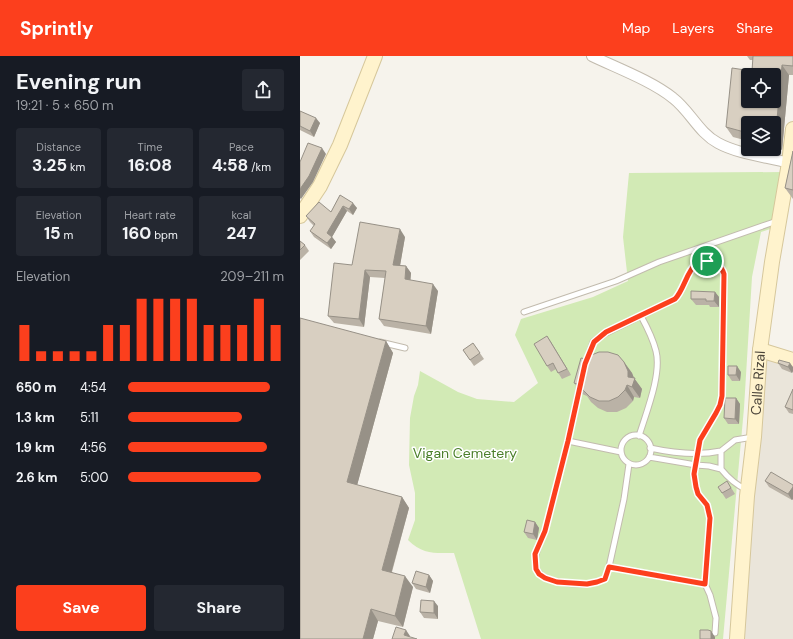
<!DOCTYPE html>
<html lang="en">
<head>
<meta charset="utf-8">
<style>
  :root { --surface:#171b24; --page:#242831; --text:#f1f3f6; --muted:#9ea1a6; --accent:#fc3f1d }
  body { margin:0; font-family:"DM Sans",sans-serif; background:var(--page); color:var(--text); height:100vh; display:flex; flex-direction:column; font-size:15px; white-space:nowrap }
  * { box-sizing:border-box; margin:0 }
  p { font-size:13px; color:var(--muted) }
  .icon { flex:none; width:22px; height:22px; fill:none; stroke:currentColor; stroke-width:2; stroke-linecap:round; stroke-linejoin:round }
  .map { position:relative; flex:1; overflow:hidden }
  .sheet { display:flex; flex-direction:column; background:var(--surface); width:300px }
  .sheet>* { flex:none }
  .fabs { position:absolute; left:441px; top:12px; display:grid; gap:8px }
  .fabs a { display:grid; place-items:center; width:40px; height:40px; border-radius:4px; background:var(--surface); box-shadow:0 1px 3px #0004; font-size:20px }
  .pin { position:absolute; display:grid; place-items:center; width:34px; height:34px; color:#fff; margin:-17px; border:2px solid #fff; border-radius:50%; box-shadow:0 1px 4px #0007 }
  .round { display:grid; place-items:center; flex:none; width:42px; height:42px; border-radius:4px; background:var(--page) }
  .headline { display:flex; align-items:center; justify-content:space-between; height:68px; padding:0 16px }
  h1 { font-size:22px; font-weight:700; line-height:30px }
  .figures { display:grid; grid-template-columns:repeat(3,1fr); gap:6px; height:68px; padding:4px 16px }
  .figures div { display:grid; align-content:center; border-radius:4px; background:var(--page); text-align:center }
  .figures b { font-size:17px; font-weight:700 }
  .figures small { font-size:11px; font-weight:400 }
  .figures p { font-size:11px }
  .chart { height:112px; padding:8px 16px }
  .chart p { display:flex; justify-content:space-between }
  .chart svg { width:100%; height:72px; margin-top:4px; stroke:var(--accent); stroke-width:6 }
  .cta { display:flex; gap:8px; margin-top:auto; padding:8px 16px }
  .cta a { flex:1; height:46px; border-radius:4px; background:var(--accent); color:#fff; font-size:16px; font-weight:700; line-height:46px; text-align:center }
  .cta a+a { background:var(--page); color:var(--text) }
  ul { padding:0 16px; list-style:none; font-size:13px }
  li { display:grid; grid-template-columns:64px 48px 1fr; align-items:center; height:30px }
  li i { height:10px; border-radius:5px; background:var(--accent) }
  header { display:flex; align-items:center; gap:24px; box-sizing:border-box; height:56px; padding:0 20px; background:var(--accent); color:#fff }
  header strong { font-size:19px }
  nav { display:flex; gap:22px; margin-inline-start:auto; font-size:14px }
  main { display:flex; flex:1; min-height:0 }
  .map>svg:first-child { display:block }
  .residential { fill:#eae5da }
  .green { fill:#d2eab5 }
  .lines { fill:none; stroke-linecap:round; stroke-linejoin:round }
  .lane-casing { stroke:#c2bbae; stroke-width:7 }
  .street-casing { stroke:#c2bbae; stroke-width:12 }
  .secondary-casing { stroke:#d6c79b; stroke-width:16 }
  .lane { stroke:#fff; stroke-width:5 }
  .street { stroke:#fff; stroke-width:10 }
  .secondary { stroke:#fff3cd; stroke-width:14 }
  .wall { fill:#bab2a6 }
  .shaded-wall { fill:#979187 }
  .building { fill:#d8cfc1; stroke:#979187; fill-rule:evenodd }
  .route-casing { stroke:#fff; stroke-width:8 }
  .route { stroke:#fc3f1d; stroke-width:5 }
  .labels { text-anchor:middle; stroke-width:3; stroke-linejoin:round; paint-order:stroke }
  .street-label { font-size:14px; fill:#4b4439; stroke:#fff }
  .park-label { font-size:14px; fill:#4a7f2a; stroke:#fff }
</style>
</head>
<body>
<header>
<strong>Sprintly</strong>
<nav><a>Map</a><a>Layers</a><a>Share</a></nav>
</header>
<main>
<section class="sheet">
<div class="headline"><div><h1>Evening run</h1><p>19:21 · 5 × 650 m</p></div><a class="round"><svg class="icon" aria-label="share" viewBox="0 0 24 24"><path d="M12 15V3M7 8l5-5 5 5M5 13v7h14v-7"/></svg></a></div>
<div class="figures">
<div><p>Distance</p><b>3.25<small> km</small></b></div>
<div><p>Time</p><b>16:08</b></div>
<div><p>Pace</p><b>4:58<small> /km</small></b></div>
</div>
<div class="figures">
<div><p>Elevation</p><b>15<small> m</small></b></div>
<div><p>Heart rate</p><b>160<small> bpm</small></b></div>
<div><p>kcal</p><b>247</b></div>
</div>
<div class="chart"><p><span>Elevation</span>209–211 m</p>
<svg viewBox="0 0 160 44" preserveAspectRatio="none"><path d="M5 44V22M15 44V38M25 44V38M35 44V38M45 44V38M55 44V22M65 44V22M75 44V6M85 44V6M95 44V6M105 44V6M115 44V22M125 44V22M135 44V22M145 44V6M155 44V22"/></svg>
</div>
<ul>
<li><b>650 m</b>4:54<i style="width:91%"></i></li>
<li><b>1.3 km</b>5:11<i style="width:73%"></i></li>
<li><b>1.9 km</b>4:56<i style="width:89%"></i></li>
<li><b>2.6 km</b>5:00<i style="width:85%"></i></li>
</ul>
<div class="cta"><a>Save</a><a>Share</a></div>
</section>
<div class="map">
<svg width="493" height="583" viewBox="0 0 493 583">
  <rect width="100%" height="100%" fill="#f6f3ec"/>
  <path class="residential" d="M460,294L493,304V583H437Z"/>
  <path class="green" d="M483,116L473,172L461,176L452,221L444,352L423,583H181L154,497C135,497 123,499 108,484L115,464V437L109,409L110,362L114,340L118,329L120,315L158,336L177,343L214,346L238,327L215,279L221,263L293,241L328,225L323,181L329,117Z"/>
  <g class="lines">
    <g class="lane-casing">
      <path id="lane" d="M224,256L316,225L359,206L477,165
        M80,286L105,292
        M285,309L293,286L306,277L375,243C387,231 388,201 411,206C419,207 421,212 424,218L422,340L420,349L416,357L400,384L396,409L409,410L421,413
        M280,328C273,363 265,398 256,432C252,446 250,460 245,474C241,487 233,498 236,511C239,527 274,529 288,528C294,527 299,525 305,523L309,511L324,443L329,408
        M321 394a15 15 0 1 1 30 0a15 15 0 1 1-30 0Z
        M339,380C346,357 362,318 356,295C353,283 347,271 341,260
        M268,385L321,396
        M350,392C373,397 398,400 421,395
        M349,401L396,409L394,418L396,431L398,438L407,449L410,462L405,528L410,539L416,562L415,577
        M447,434C436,429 429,423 421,413V395L435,384L453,381
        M309,511L405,528"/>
    </g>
    <g class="street-casing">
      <path id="street" d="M292,0C317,12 352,25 373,42C390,55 399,77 418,87C438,98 467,101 489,107"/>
    </g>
    <g class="secondary-casing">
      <g id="secondary">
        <path d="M0,160L20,130L40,89L75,0"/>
        <path d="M460,294L493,304"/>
        <path id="s1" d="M437,583L447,440L454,381L460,294L472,206L489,107L493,73"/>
      </g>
    </g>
    <use href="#lane" class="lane"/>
    <use href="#street" class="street"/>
    <use href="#secondary" class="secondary"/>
  </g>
  <path class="wall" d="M447,0H493V19H489L482,94L474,92V67H448V85L433,81L426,71L452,15L453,4H450Z
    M0,55L20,67L14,81L0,74Z
    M493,95V143L485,132Z
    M40,139L57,152L53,159L47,155L32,181L36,186L31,193L14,181L10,175L14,170L10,166L6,160L31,156Z
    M105,181L100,209L106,210L111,217L110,224L138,235L131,278L84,270L79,263L85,222L70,221L64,271L34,267L28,260L52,209Z
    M0,185L5,189L9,195L0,204Z
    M415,236L419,241V251H410L409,249H396L391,243Z
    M247,280L271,319L262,323L256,313L251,316L247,310Z
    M86,285L93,297L57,429L102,441L109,452L92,516L113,531L103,571L78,565L73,583H0Z
    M173,287L184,303L174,310L163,294Z
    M286,303L324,306L332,317L334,322L342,333L340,342L334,341L333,345L326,352L317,356H307L298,352L291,346L287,340L282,338L274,327Z
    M478,307L493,311V315L492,317L482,313Z
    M441,316L440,325H432L428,319Z
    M493,333V358L489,357L485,351Z
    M436,342L440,348L439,368H428L424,362Z
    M427,425L435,438L426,443L422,437Z
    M465,425L493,429V443L492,444L469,431Z
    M235,466L239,472L237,484L228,482L224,476Z
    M129,519L133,525L130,537L116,533L112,527Z
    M138,550V563L124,562L120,556Z"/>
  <path class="shaded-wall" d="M482,9L489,19L482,94L475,85Z
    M16,62L20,67L14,81L10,75Z
    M22,92L26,98L13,126L1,143L0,142V133Z
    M53,147L57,152L53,159L49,153Z
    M43,150L47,155L32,181L36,186L31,193L27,187V177Z
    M100,173L105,181L99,216L93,209Z
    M106,210L111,217L110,231L105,223Z
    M65,214L70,221L64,271L59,263Z
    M133,228L138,235L131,278L126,270Z
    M415,236L419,241V251L414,245Z
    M247,280L251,286L271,319L267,313Z
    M86,285L93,297L55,437L47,426Z
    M324,306L332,317L334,322L342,333L340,342L332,331L328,321Z
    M490,307L493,311V315L492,317L488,311Z
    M437,310L441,316L440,325L436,319Z
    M327,329L334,341L333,345L325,334Z
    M436,342L440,348L439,368L435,363Z
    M493,431V443L492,444L488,438Z
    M102,441L109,452L89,525L82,514Z
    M235,466L239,472L237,484L233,478Z
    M129,519L133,525L130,537L126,531Z
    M105,520L113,531L103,571L95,560Z
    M134,545L138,550V563L134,557Z
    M71,553L78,565L73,583H63Z
    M106,574L110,580L109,583L104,579Z
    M411,575L415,581V583H411Z"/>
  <path class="building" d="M453,0H493V10L482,9L475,85H474V67H448V77L426,71L432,12L452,15ZM448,19H474V45H448Z
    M0,55L16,62L10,75L0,70Z
    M8,87L22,92L9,120L0,133V106Z
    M493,95V134L485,132Z
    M40,139L53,147L49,153L43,150L27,177L32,181L27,187L10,175L15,168L6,160L19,146L31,156Z
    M60,166L100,173L93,209L106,210L105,223L133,228L126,270L79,263L86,215L65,214L59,263L28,260L34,207L52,209Z
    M0,185L5,189L0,194Z
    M391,235L415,236L414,245H406V243H391Z
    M0,262L86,285L47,426L102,441L82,514L105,520L95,560L71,553L63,583H0Z
    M247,280L267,313L258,317L253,307L247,310L234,288Z
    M173,287L180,297L170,304L163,294Z
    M299,296H308L318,299L324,306L328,315V321L335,322L332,331L327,329L325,334L318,341L309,345H299L290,341L283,334L281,329L274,327L281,302L286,303L289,300Z
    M479,304L490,307L488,311L478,307Z
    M428,310H437L436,319H428Z
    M493,333V354L485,351Z
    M425,342H436L435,363L424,362Z
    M471,416L493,429V431L488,438L465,425Z
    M427,425L431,432L422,437L418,431Z
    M227,464L235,466L233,478L224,476Z
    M116,515L129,519L126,531L112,527Z
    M121,544L134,545V557L120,556Z
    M96,571L106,574L104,579L117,583H92Z
    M400,574H408L411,575V583H400Z"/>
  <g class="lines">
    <g class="route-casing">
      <path id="route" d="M407,205C416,207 421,209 424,218L422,340L420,349L416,357L400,384L394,418L396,431L398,438L407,449L410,462L405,528L309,511L305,523L297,526L287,528L257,526L245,522L239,518L236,513L235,498L245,475L268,385L285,308L294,286L306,276L375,243C384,234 387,214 397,207C400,206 404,205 407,205Z"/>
    </g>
    <use href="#route" class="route"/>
  </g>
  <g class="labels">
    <g class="street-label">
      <text dy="5" stroke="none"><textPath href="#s1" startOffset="257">Calle Rizal</textPath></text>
    </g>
    <g class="park-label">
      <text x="165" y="402">Vigan Cemetery</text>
    </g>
  </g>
</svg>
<div class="fabs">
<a><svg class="icon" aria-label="locate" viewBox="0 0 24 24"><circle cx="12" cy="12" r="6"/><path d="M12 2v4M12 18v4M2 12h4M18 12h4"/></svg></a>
<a><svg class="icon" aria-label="layers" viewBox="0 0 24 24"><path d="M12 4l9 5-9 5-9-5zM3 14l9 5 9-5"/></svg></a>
</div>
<div class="pin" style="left:407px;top:205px;background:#1e9e55"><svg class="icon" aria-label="arrive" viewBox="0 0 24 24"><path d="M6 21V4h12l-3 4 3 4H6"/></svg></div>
</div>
</main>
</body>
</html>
